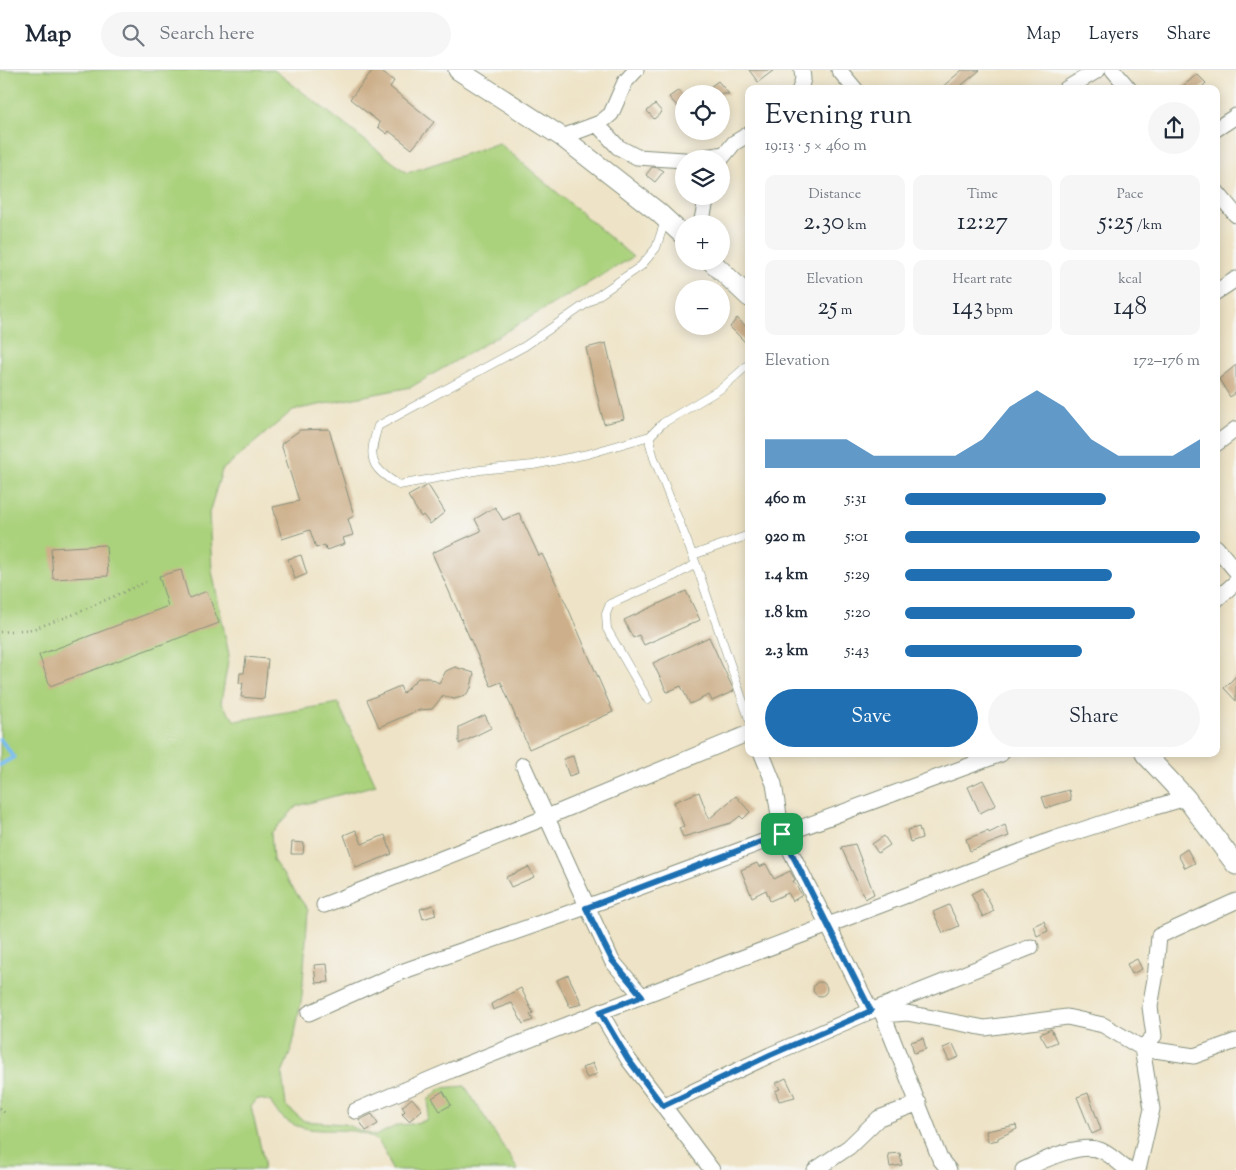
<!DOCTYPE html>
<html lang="en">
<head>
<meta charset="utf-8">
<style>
  :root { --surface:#fff; --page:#f6f6f7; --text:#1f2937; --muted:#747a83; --line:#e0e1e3; --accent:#1f6fb2 }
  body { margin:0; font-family:"Sorts Mill Goudy",serif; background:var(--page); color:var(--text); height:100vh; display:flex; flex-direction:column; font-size:19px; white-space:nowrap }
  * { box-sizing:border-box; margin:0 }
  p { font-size:16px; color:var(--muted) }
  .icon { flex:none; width:28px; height:28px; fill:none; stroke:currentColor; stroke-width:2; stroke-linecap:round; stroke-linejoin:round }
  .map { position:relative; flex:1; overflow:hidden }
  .panel { position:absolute; left:745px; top:15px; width:475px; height:672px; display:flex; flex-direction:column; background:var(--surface); border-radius:10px; box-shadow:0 2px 12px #0003 }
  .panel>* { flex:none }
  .buttons { position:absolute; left:675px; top:15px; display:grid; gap:10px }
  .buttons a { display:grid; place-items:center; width:55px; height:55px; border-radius:50%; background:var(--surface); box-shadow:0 2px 12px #0003; font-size:25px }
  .pin { position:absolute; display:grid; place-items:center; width:42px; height:42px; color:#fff; margin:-21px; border-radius:10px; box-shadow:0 2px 8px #0006 }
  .round { display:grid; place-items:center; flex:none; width:52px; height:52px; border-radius:26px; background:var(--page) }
  .overview { display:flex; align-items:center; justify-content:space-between; height:85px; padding:0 20px }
  h1 { font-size:28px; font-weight:600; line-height:38px }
  .figures { display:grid; grid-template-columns:repeat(3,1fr); gap:8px; height:85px; padding:5px 20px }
  .figures div { display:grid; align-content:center; border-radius:10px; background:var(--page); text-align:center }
  .figures b { font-size:25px; font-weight:600 }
  .figures small { font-size:14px; font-weight:400 }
  .figures p { font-size:14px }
  .chart { height:140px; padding:10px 20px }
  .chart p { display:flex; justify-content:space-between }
  .chart svg { width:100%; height:90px; margin-top:5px; fill:var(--accent); opacity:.7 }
  .cta { display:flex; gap:10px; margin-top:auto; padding:10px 20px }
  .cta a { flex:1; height:58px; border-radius:30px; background:var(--accent); color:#fff; font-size:20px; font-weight:600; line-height:58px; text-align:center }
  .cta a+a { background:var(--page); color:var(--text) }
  ul { padding:0 20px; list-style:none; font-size:16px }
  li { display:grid; grid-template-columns:80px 60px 1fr; align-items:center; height:38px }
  li i { height:12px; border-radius:6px; background:var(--accent) }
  header { display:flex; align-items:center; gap:30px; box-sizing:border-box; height:70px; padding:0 25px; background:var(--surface); border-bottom:1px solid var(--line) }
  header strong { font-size:24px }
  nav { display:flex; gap:28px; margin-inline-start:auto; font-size:18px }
  .search { width:350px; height:45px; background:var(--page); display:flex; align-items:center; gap:12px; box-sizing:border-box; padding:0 18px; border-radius:28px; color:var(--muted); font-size:19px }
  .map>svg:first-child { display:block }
  .green { fill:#aad17b; stroke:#648758 }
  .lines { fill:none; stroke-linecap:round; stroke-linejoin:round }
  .stream { stroke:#7abef1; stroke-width:4 }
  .building { fill:#cdb08b }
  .service-casing { stroke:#86907d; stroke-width:9 }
  .minor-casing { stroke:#86907d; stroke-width:17 }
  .tertiary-casing { stroke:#86907d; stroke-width:21 }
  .path { stroke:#86907d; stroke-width:2.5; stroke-dasharray:1 4; stroke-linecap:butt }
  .service { stroke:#fff; stroke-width:8 }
  .minor { stroke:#fff; stroke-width:15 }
  .tertiary { stroke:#fff; stroke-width:19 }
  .route-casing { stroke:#fff; stroke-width:10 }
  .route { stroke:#1f6fb2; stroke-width:6 }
</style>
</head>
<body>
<header>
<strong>Map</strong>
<div class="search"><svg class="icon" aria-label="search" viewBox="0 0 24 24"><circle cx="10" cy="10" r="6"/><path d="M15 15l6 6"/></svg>Search here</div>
<nav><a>Map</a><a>Layers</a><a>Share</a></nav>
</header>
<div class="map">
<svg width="1236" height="1100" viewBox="0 0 1236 1100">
  <rect width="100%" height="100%" fill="#f6f6f2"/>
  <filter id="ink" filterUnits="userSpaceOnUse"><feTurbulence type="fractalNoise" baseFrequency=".02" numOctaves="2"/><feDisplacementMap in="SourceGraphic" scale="10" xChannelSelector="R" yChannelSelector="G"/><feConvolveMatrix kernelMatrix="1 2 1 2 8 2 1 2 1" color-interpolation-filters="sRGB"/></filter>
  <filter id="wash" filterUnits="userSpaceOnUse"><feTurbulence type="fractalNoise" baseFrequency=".0096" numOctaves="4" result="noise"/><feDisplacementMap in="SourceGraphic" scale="20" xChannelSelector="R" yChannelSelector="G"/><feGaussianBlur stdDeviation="1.12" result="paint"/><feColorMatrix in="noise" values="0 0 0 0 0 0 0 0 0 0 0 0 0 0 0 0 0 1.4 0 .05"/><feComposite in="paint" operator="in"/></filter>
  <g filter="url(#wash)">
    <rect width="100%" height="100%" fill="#eee3c6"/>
    <path class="green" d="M0,0H274L407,103L499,73L633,187L411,317L293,340L222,400L209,443L212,501L229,585L221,633L235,651L338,633L376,715L297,736L271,763L273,790L308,840L302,926L293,974L282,1004L286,1036L304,1051L344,1054L375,1066L398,1055L412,1054L426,1050L429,1038L428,1030L441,1018L465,1016L518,1100H391C376,1025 302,1092 270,1031L257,1029L251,1037L264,1091L263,1100H0Z"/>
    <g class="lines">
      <path class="stream" d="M0,669L14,687L0,695"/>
    </g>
    <g id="blocks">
      <path class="building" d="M373,0H379L394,11L390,17L434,52L412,79L389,61L387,64L378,57L380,53L350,29Z
        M749,0H774L758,12Z
        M962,0H980L957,19H940Z
        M1197,4L1206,13L1200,19H1180Z
        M718,11L729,24H716L710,17Z
        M679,20L684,27V44L669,27Z
        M655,34L662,42L654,49L647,41Z
        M652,97L659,98L664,101L655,112L646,105Z
        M737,248L749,259V276L730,257Z
        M606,273L624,349L604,354L586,278Z
        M1236,295V322L1230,327L1219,309Z
        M329,359L354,446L348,449L353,465L343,468L345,474L326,480L325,475L316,478L310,460L282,469L273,437L299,431L281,374L300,360Z
        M428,415L445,442L430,454L423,445L421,447L408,426Z
        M495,437L503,450L519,443L539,486L542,484L568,538L613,642L529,679L501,612L491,616L432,483L481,461L475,449Z
        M106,475L108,506L53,509L51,478Z
        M301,485L307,504L295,509L288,489Z
        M181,500L189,528L207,521L219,553L50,616L39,585L168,536L159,506Z
        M686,521L700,550L644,575L639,565L633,568L624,550Z
        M709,567L734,621L712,631L709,625L690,634L681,616L667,622L653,593Z
        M246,587L268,589L264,629L241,627L243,613H239L240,603H244Z
        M455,597L474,603L471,618L465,626L454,629L443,626L432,639L419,640L379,657L367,630L400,616L403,623L418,608H429L439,613L446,601Z
        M1236,606V631L1224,618Z
        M485,645L491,658L459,674V657Z
        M573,686L578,703L569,706L563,689Z
        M983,710L996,735L980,743L968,717Z
        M1069,720L1071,730L1046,738L1042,727Z
        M699,722L709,749L736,726L750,742L743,749L740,746L731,753L683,767L679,758L684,756L674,732Z
        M1005,755L1009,766L970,781L966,769L988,761L989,763Z
        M919,757L922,768L910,772L907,760Z
        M356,760L362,774L385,765L392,784L356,798L344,765Z
        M884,766L890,775L878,783L872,774Z
        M292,772L304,773L303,784H291Z
        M855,774L874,824L865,829L841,777Z
        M1187,779L1195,793L1185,798L1178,785Z
        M757,793L759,797L766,794L774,809L790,801L795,810L793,811L802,825L793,831L788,823L770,831L766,820L752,827L741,800Z
        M529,797L534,807L511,817L506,807Z
        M982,818L994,841L983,847L971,824Z
        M433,835L436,845L423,849L420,839Z
        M949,835L959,856L943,863L933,842Z
        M1044,851L1048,861L1037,866L1033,856Z
        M1137,889L1142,899L1132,904L1127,894Z
        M327,894L329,912L316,913L314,895Z
        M568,905L582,934L570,937L557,910Z
        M813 919a7 7 0 1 1 14 0a7 7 0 1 1-14 0Z
        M521,918L533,943L530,944L533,950L523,954L512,933L493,940L491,934Z
        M1051,959L1057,972L1047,976L1040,964Z
        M923,968L926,979L914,983L911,972Z
        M953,974L959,987L949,991L943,978Z
        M593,993L597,1004L587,1008L582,998Z
        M786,1008L795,1027L779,1031L775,1021L780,1019L776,1013Z
        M443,1021L451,1035L440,1041L432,1028Z
        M1088,1023L1101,1060L1092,1064L1077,1027Z
        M412,1028L422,1040L409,1051L402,1044L405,1041L402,1037Z
        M372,1044L378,1054L366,1061L359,1050Z
        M1016,1055L1017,1059L998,1068V1070L988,1072L986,1061Z
        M900,1083L902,1095L890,1097L888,1084Z"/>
    </g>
  </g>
  <g filter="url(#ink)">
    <use href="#blocks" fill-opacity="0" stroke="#86907d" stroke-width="1"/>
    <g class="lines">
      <g class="service-casing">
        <path id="service" d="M650,366L588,384L533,395L480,400L399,415C369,397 368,388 378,356L525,276L641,196L656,178L665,151
          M693,485L749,465
          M696,494L749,649
          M648,630L607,559L606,544L610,534L672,507L696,494L654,388L650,374V366L663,353L722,318L749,294"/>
      </g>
      <g class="minor-casing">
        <path id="minor" d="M839,0L855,19
          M1113,0L1129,19
          M800,19L803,9L802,0
          M1066,19L1098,0
          M597,54L618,77L637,87L684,90
          M1216,59L1236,46
          M562,67L600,53L611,44L625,12L636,0
          M695,89L724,84
          M721,89L734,73L749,64
          M1216,121L1236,145
          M701,154L707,126
          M1216,222L1236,209
          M1216,374L1236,359
          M1216,477L1236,501
          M1216,530L1236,512
          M762,684L774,714L782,764L871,941
          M523,695L612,891L642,926
          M324,835L547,747L749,663
          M600,942L628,989L712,1100
          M309,943L401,902L586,837L1001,684
          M663,1036L770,985L871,941L1031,877
          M355,1041L452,1000L600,942L1054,769L1131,744L1186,728
          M815,1100L849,1077L879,1048L919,1033
          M949,1100L940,1089L883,945L907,943L985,958L1067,947L1103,955L1142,978L1194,986L1236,971
          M1023,1100C1042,1091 1081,1071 1102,1081C1111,1085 1120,1094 1128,1100
          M1138,1100L1152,1039L1142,978L1154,966L1150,937L1155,909L1159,866L1236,831"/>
      </g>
      <g class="tertiary-casing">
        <path id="tertiary" d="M458,0L562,67L658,142L684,166
          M711,191L749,227
          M1145,684L1186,728L1236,795"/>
      </g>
      <path class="path" d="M0,562L33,559L72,545L146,512
        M0,1038L7,1045"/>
      <use href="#service" class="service"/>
      <use href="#minor" class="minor"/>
      <use href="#tertiary" class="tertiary"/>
    </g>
  </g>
  <g class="lines" filter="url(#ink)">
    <g class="route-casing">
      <path id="route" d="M782,764L871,941L770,985L663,1036L628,989L600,942L642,926L612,890L586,838Z"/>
    </g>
    <use href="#route" class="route"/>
  </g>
</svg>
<div class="buttons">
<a><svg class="icon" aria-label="locate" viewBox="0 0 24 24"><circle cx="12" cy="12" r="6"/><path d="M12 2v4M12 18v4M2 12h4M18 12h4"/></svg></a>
<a><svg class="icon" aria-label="layers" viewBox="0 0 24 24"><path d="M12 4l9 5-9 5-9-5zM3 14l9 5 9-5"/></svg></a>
<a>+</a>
<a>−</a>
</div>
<div class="pin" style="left:782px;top:764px;background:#1e9e55"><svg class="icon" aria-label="arrive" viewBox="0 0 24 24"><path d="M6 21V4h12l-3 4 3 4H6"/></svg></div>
<section class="panel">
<div class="overview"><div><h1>Evening run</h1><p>19:13 · 5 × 460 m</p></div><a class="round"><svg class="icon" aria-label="share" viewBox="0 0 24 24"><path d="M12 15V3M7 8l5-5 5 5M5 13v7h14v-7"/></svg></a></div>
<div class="figures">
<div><p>Distance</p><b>2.30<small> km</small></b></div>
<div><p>Time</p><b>12:27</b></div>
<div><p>Pace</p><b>5:25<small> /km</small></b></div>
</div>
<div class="figures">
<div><p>Elevation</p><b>25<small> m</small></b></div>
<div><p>Heart rate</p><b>143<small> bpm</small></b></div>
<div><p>kcal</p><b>148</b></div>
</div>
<div class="chart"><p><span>Elevation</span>172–176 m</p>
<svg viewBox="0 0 160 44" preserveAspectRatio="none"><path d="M0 44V30L10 30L20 30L30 30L40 38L50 38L60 38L70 38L80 30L90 14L100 6L110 14L120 30L130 38L140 38L150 38L160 30V44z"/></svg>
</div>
<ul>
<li><b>460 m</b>5:31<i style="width:68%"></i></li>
<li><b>920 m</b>5:01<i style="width:100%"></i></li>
<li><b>1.4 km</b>5:29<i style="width:70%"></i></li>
<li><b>1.8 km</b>5:20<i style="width:78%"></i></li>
<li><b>2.3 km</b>5:43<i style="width:60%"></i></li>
</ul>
<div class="cta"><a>Save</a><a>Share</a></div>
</section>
</div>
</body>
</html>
